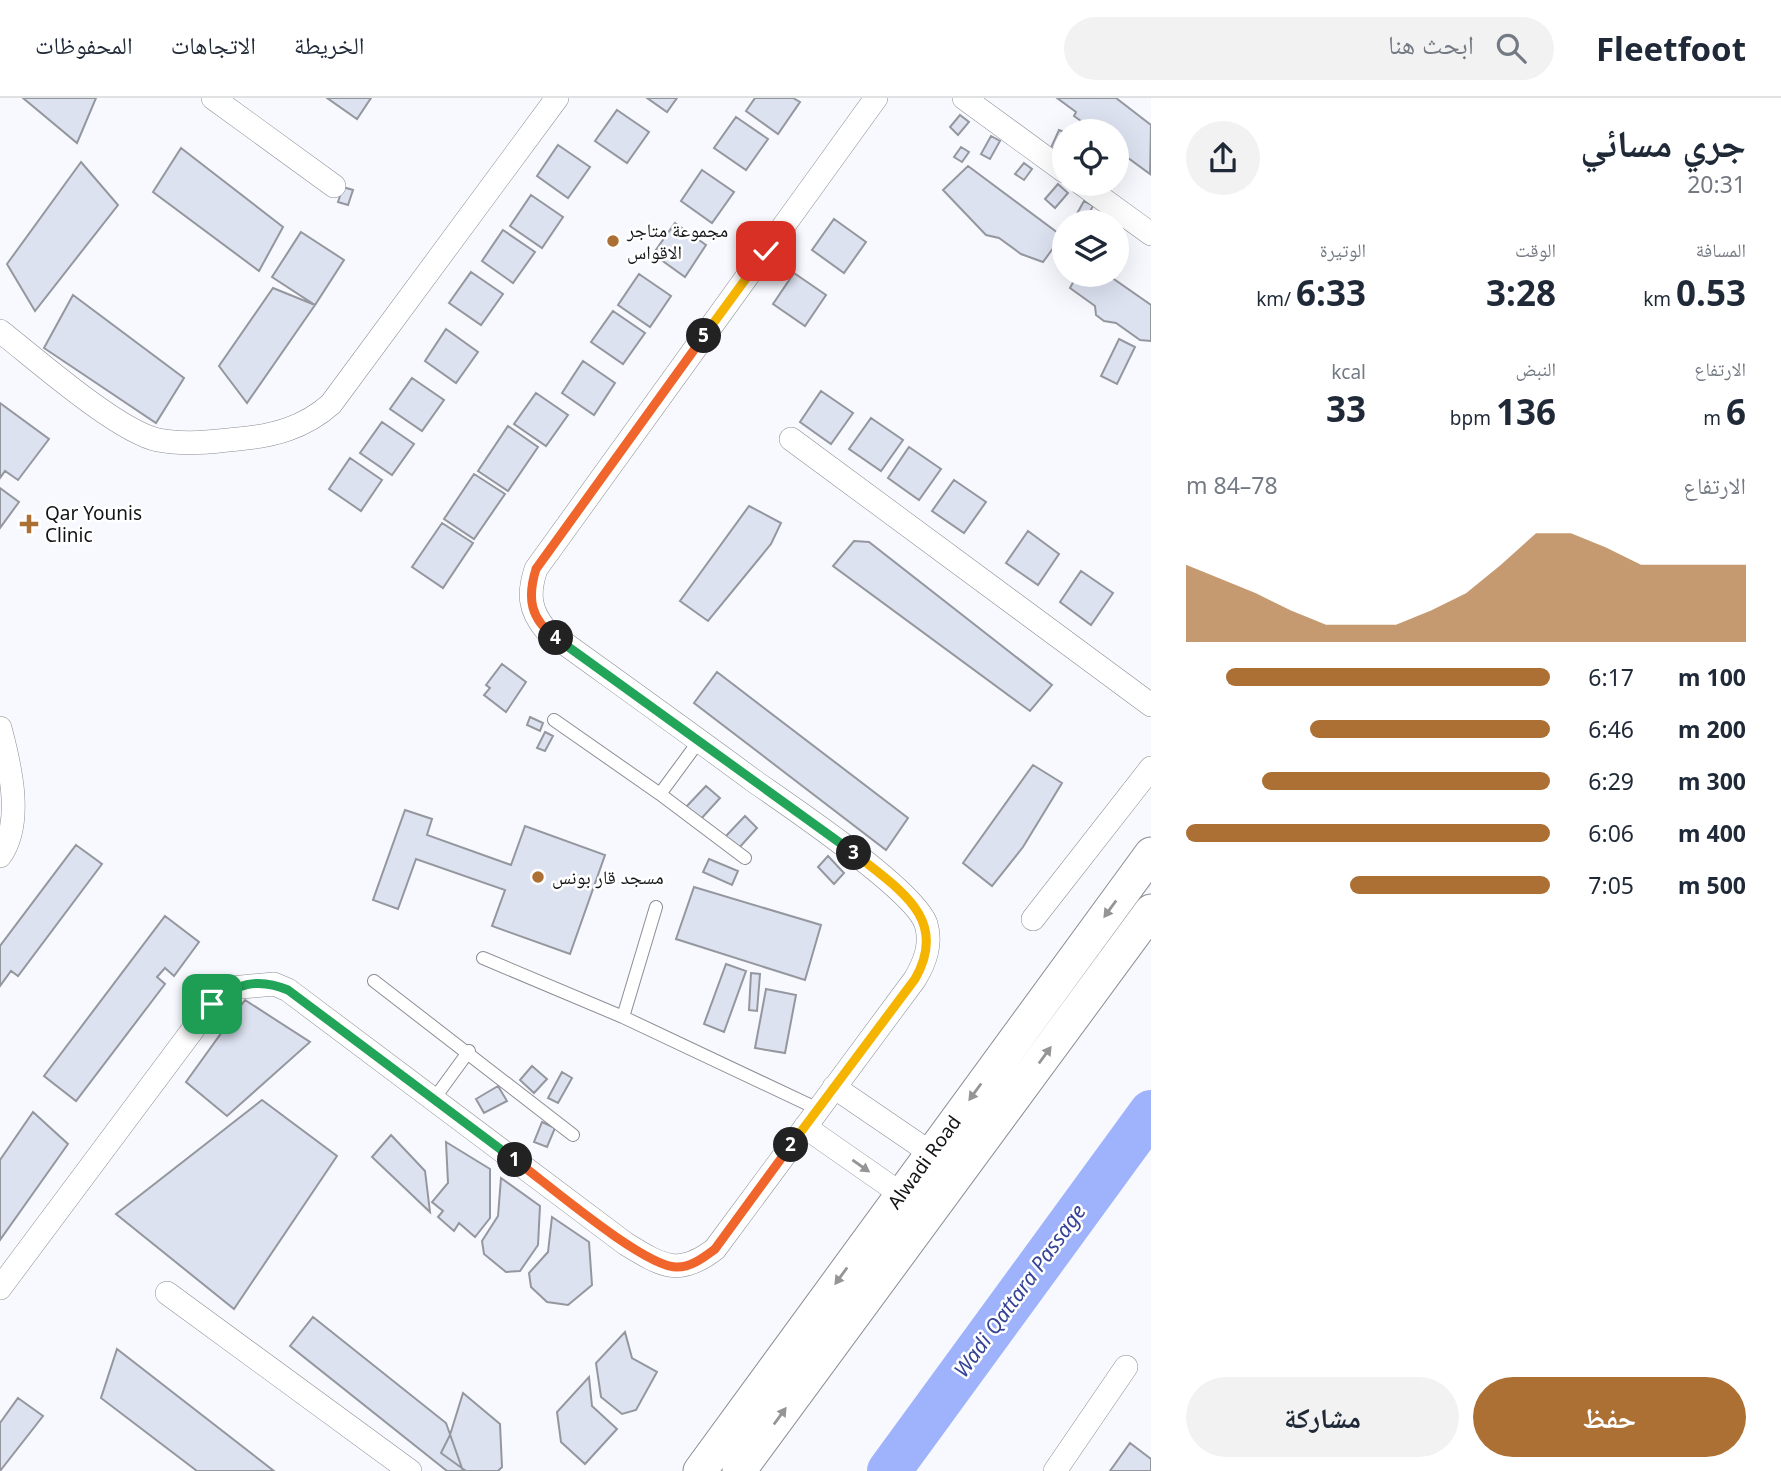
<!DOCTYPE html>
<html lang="ar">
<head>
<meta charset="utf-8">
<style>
  :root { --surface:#fff; --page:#f2f2f3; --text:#1f2937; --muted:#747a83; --line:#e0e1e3; --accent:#ad7034 }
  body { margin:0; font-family:"Noto Sans","Noto Naskh Arabic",sans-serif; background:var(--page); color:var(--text); direction:rtl; height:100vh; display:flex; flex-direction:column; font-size:26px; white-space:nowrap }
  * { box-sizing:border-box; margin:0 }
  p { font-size:23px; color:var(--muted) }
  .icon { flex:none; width:38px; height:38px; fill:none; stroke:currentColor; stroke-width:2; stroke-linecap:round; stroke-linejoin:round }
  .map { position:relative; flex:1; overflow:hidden; direction:ltr }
  .side { display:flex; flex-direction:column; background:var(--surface); width:630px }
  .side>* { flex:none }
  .tools { position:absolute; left:1052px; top:21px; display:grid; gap:14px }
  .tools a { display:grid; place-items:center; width:77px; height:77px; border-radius:50%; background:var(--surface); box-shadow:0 7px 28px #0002; font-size:35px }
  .pin { position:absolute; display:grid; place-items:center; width:60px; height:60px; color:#fff; margin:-30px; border-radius:14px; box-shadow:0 4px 10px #0006 }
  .km { position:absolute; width:35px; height:35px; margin:-18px; border-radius:50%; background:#222; color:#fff; font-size:19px; line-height:35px; text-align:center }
  .round { display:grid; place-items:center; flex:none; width:74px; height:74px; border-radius:37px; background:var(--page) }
  .head { display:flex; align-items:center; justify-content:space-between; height:119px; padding:0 35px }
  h1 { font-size:38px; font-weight:700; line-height:52px }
  .stats { display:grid; grid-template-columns:repeat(3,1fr); gap:10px; height:119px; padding:7px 35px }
  .stats div { display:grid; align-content:center }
  .stats b { font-size:35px; font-weight:700 }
  .stats small { font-size:19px; font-weight:400 }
  .stats p { font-size:19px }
  .chart { height:196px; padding:14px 35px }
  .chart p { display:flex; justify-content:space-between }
  .chart svg { width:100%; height:126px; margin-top:7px; fill:var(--accent); opacity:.7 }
  .cta { display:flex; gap:14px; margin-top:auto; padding:14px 35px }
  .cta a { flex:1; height:80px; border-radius:42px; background:var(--accent); color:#fff; font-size:28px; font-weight:700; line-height:80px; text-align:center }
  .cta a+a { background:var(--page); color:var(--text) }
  ul { padding:0 35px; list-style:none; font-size:23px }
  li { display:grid; grid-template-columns:112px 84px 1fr; align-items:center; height:52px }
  li i { height:18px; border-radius:9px; background:var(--accent) }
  header { display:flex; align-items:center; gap:42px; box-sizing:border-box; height:98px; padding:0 35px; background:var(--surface); border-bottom:2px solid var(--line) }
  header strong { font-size:33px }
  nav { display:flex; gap:38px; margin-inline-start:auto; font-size:24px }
  .search { width:490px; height:63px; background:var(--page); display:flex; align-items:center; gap:18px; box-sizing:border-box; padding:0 24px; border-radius:38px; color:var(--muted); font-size:26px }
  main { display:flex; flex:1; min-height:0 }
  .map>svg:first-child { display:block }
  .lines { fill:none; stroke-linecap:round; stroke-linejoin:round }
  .river { stroke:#9fb2fc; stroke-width:44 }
  .building { fill:#dde2f1; stroke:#95979e; stroke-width:2 }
  .lane-casing { stroke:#8c8e94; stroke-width:14 }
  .street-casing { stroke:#8c8e94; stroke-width:24 }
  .secondary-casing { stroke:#8c8e94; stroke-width:35 }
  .lane { stroke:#fff; stroke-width:12 }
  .street { stroke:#fff; stroke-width:23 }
  .secondary { stroke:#fff; stroke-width:33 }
  .oneway { fill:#959596 }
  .split-1-casing { stroke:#fff; stroke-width:14 }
  .split-2-casing { stroke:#fff; stroke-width:14 }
  .split-3-casing { stroke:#fff; stroke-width:14 }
  .split-4-casing { stroke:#fff; stroke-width:14 }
  .split-5-casing { stroke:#fff; stroke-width:14 }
  .split-6-casing { stroke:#fff; stroke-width:14 }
  .split-1 { stroke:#22a559; stroke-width:9 }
  .split-2 { stroke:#f0652b; stroke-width:9 }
  .split-3 { stroke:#f5b400; stroke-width:9 }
  .split-4 { stroke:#22a559; stroke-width:9 }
  .split-5 { stroke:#f0652b; stroke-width:9 }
  .split-6 { stroke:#f5b400; stroke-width:9 }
  .poi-dot { fill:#ad7034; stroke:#fff; stroke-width:2.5 }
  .labels { text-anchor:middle; stroke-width:5; stroke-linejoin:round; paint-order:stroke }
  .poi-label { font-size:19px; fill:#131416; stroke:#fff; text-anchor:start }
  .street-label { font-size:19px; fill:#131416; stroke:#fff }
  .water-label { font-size:21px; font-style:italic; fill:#354397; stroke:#fff }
</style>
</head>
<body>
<header>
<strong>Fleetfoot</strong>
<div class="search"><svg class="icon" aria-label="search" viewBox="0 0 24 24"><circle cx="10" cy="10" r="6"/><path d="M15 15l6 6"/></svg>ابحث هنا</div>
<nav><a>الخريطة</a><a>الاتجاهات</a><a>المحفوظات</a></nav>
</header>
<main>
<section class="side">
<div class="head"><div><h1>جري مسائي</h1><p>20:31</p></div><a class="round"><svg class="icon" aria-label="share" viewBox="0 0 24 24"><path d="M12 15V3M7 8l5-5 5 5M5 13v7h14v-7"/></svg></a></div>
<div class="stats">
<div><p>المسافة</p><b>0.53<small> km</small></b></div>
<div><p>الوقت</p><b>3:28</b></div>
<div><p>الوتيرة</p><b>6:33<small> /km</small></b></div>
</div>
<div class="stats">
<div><p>الارتفاع</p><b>6<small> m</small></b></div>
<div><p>النبض</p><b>136<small> bpm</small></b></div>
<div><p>kcal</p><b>33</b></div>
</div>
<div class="chart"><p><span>الارتفاع</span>78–84 m</p>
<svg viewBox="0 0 160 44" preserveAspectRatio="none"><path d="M0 44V17L10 22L20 27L30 33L40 38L50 38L60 38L70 33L80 27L90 17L100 6L110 6L120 11L130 17L140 17L150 17L160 17V44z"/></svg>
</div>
<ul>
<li><b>100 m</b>6:17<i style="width:89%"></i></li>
<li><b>200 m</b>6:46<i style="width:66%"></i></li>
<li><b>300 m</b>6:29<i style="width:79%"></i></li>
<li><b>400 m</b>6:06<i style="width:100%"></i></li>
<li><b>500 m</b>7:05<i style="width:55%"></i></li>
</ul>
<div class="cta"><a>حفظ</a><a>مشاركة</a></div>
</section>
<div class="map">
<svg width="1151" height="1373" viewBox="0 0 1151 1373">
  <rect width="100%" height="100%" fill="#f7f9ff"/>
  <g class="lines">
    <path class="river" d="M889,1373L1151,1014"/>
  </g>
  <path class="building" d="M23,0H96L77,45Z
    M327,0H371L357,21Z
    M647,0H677L667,14Z
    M755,0H793L800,4L778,36L746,13Z
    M1057,0H1116L1151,27L1150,76L1120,54L1123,50L1116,33H1095L1074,18L1076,14Z
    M617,12L649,34L627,65L595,43Z
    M960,17L969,24L958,37L950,29Z
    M736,19L768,41L746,72L714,50Z
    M1059,32L1064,34V50L1061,57L1050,52Z
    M991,38L1000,43L990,61L981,56Z
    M558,47L590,69L568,100L537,78Z
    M961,49L969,54L962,64L954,59Z
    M181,50L283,129L259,173L153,94Z
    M81,64L118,107L35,213L7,166Z
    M1024,65L1032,71L1024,82L1015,76Z
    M968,68L1062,138L1043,164L1021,156L999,140L986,137L943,92Z
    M702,72L734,94L712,125L681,103Z
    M1058,86L1068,95L1055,110L1045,101Z
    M343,89L353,92L348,107L338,104Z
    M531,97L563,119L542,150L510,128Z
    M1084,103L1093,108L1084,124H1079L1074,121Z
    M834,121L866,144L844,175L812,152Z
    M675,125L706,147L685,179L653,156Z
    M503,132L535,154L513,185L482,163Z
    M301,134L344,162L315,207L272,179Z
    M471,174L503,196L481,227L449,205Z
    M794,175L826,197L805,228L773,206Z
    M639,176L671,198L650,229L618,207Z
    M1077,177H1108L1151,207V243L1140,242L1116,225L1104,223L1096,217L1095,208L1070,190Z
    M273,190L315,207L247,305L219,268Z
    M73,197L184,280L156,325L44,250Z
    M613,213L645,235L623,266L591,244Z
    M446,231L478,254L456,285L425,263Z
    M1119,241L1135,249L1117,286L1101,278Z
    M583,263L615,285L594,317L562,295Z
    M412,280L444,302L422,333L390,311Z
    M821,293L853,315L831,346L800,324Z
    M536,295L568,317L546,348L514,326Z
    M0,305L49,341L18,382L5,373L0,380Z
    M871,320L903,342L881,373L849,351Z
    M382,324L414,346L392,377L360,355Z
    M508,328L538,349L508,393L478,373Z
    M909,349L941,371L919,402L888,380Z
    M350,360L382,382L361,413L329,391Z
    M474,376L505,396L474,441L444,421Z
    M954,382L986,404L964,435L932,413Z
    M0,390L19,404L0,430Z
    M749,408L781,425L771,446L708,523L680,503Z
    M442,425L473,445L443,490L412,469Z
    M1028,433L1059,456L1038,487L1006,465Z
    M854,443L869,444L1052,587L1030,613L833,468Z
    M1081,473L1113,495L1091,527L1060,504Z
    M502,566L526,584L506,614L484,597L490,590L486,587Z
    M717,574L908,720L886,752L694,605Z
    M530,619L543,625L540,633L527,627Z
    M545,634L553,638L545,653L537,650Z
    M1033,667L1062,685L1023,749L992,788L963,765Z
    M706,688L720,700L700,722L686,709Z
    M405,712L432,721L427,737L511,767L525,728L605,757L570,856L492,828L505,792L416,761L398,811L373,802Z
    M745,718L757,730L738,751L725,739Z
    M76,747L102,766L18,878L11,873L0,888V848Z
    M828,758L844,775L834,786L818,769Z
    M709,761L738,773L732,787L703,774Z
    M694,789L821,827L805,882L676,841Z
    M165,818L199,844L174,878L165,870L157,879L165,886L76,1003L44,978Z
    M726,866L746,873L724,934L704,926Z
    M751,875L760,876L757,913L749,912Z
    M766,891L796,897L785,955L755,950Z
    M245,902L310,944L227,1018L186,984Z
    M532,968L547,981L534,995L520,982Z
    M562,974L572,980L558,1005L548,1000Z
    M498,988L507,1003L484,1015L476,1001Z
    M262,1002L337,1058L234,1211L116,1116Z
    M33,1014L68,1046L0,1142V1062Z
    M542,1024L555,1030L547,1049L534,1044Z
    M391,1037L425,1073L430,1114L372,1059Z
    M446,1044L490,1071V1120L475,1139L459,1125L454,1133L438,1119L443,1113L432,1104L448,1085Z
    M501,1080L540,1108L538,1147L520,1173L506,1174L484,1156L482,1143L498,1118Z
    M552,1119L589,1144L592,1187L568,1207L547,1204L531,1189L529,1175L548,1154Z
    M313,1219L446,1325L463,1373H447L290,1248Z
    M625,1234L632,1260L657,1274L636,1312L622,1316L601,1299L596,1265Z
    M117,1251L274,1373H197L101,1300Z
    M589,1279L592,1308L617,1331L585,1366L561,1344L557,1314Z
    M463,1295L500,1326L502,1369L498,1373H466L441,1355L450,1337Z
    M18,1300L43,1318L0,1373V1325Z
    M1130,1345L1151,1361V1373H1110Z"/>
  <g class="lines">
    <g class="lane-casing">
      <path id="lane" d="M554,622L660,696L745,760
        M660,696L699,643
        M483,860L623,919L818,1011
        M374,883L573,1037
        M623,919L656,809
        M434,1001L469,953"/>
    </g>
    <g class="street-casing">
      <path id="street" d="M213,0L334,88
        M964,0L1064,73
        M1082,86L1151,136
        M0,233C36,261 117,333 158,342C184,347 212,344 238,341C273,338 304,330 331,306L557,0
        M791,341L1151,607
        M0,630C10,667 24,725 0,758
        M1033,821L1151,670
        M834,989L944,1064
        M805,1029L914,1105
        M0,1190L212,906L231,890L274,886L288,892L626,1146C662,1168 679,1179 715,1151L915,881C925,864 932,846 926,826C914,791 788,707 754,683C685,632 615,582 546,532C529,512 528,495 536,471L876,0
        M167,1195L410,1373
        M1055,1373L1126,1269"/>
    </g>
    <g class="secondary-casing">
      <path id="secondary" d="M700,1373L1151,756
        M739,1373L1151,813"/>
    </g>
    <use href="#lane" class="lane"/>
    <use href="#street" class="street"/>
    <use href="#secondary" class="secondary"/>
  </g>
  <defs><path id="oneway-solid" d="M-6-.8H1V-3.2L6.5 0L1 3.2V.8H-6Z" transform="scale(1.75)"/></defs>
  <g class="oneway">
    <use href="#oneway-solid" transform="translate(1110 811) rotate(126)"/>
    <use href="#oneway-solid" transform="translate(1045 957) rotate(-54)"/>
    <use href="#oneway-solid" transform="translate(975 994) rotate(126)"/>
    <use href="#oneway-solid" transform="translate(861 1068) rotate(35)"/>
    <use href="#oneway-solid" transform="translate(841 1178) rotate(126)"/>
    <use href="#oneway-solid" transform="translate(780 1318) rotate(-54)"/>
  </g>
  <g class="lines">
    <g class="split-1-casing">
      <path id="split-1" d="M212,906C235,886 257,879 288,892L515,1062"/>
    </g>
    <g class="split-2-casing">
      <path id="split-2" d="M515,1062C545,1084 645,1170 677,1169C692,1169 704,1159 715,1151L791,1047"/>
    </g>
    <g class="split-3-casing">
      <path id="split-3" d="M791,1047L915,881C950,820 898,791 854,755"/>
    </g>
    <g class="split-4-casing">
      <path id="split-4" d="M556,540L854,755"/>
    </g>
    <g class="split-5-casing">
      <path id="split-5" d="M556,540C530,521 527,500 536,471L704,238"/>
    </g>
    <g class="split-6-casing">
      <path id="split-6" d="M704,238L766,153"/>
    </g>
    <use href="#split-1" class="split-1"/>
    <use href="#split-2" class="split-2"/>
    <use href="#split-3" class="split-3"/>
    <use href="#split-4" class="split-4"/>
    <use href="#split-5" class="split-5"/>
    <use href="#split-6" class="split-6"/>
  </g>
  <g class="poi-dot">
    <circle cx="613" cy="143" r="7"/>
    <path d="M25.5 415.5h7v7h7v7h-7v7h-7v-7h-7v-7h7z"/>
    <circle cx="538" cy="779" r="7"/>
  </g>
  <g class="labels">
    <g class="poi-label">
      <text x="627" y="139">مجموعة متاجر<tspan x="627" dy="22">الاقواس</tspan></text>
      <text x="45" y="422">Qar Younis<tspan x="45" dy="22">Clinic</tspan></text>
      <text x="552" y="786">مسجد قار بونس</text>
    </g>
    <g class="street-label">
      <text transform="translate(924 1064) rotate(-54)" y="7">Alwadi Road</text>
    </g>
    <g class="water-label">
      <text transform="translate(1020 1193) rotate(-54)" y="7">Wadi Qattara Passage</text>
    </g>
  </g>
</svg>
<div class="tools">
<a><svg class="icon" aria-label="locate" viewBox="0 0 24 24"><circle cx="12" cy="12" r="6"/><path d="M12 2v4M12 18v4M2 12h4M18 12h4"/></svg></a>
<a><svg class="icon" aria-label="layers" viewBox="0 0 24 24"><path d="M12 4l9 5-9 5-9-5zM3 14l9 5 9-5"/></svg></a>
</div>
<div class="pin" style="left:212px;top:906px;background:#1e9e55"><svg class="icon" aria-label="arrive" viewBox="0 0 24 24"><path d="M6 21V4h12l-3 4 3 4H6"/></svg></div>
<div class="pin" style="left:766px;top:153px;background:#d93025"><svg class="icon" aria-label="check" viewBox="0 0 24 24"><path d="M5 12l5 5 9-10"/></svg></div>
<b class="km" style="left:515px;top:1062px">1</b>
<b class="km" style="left:791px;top:1047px">2</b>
<b class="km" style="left:854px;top:755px">3</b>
<b class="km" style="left:556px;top:540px">4</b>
<b class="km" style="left:704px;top:238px">5</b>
</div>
</main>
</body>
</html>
